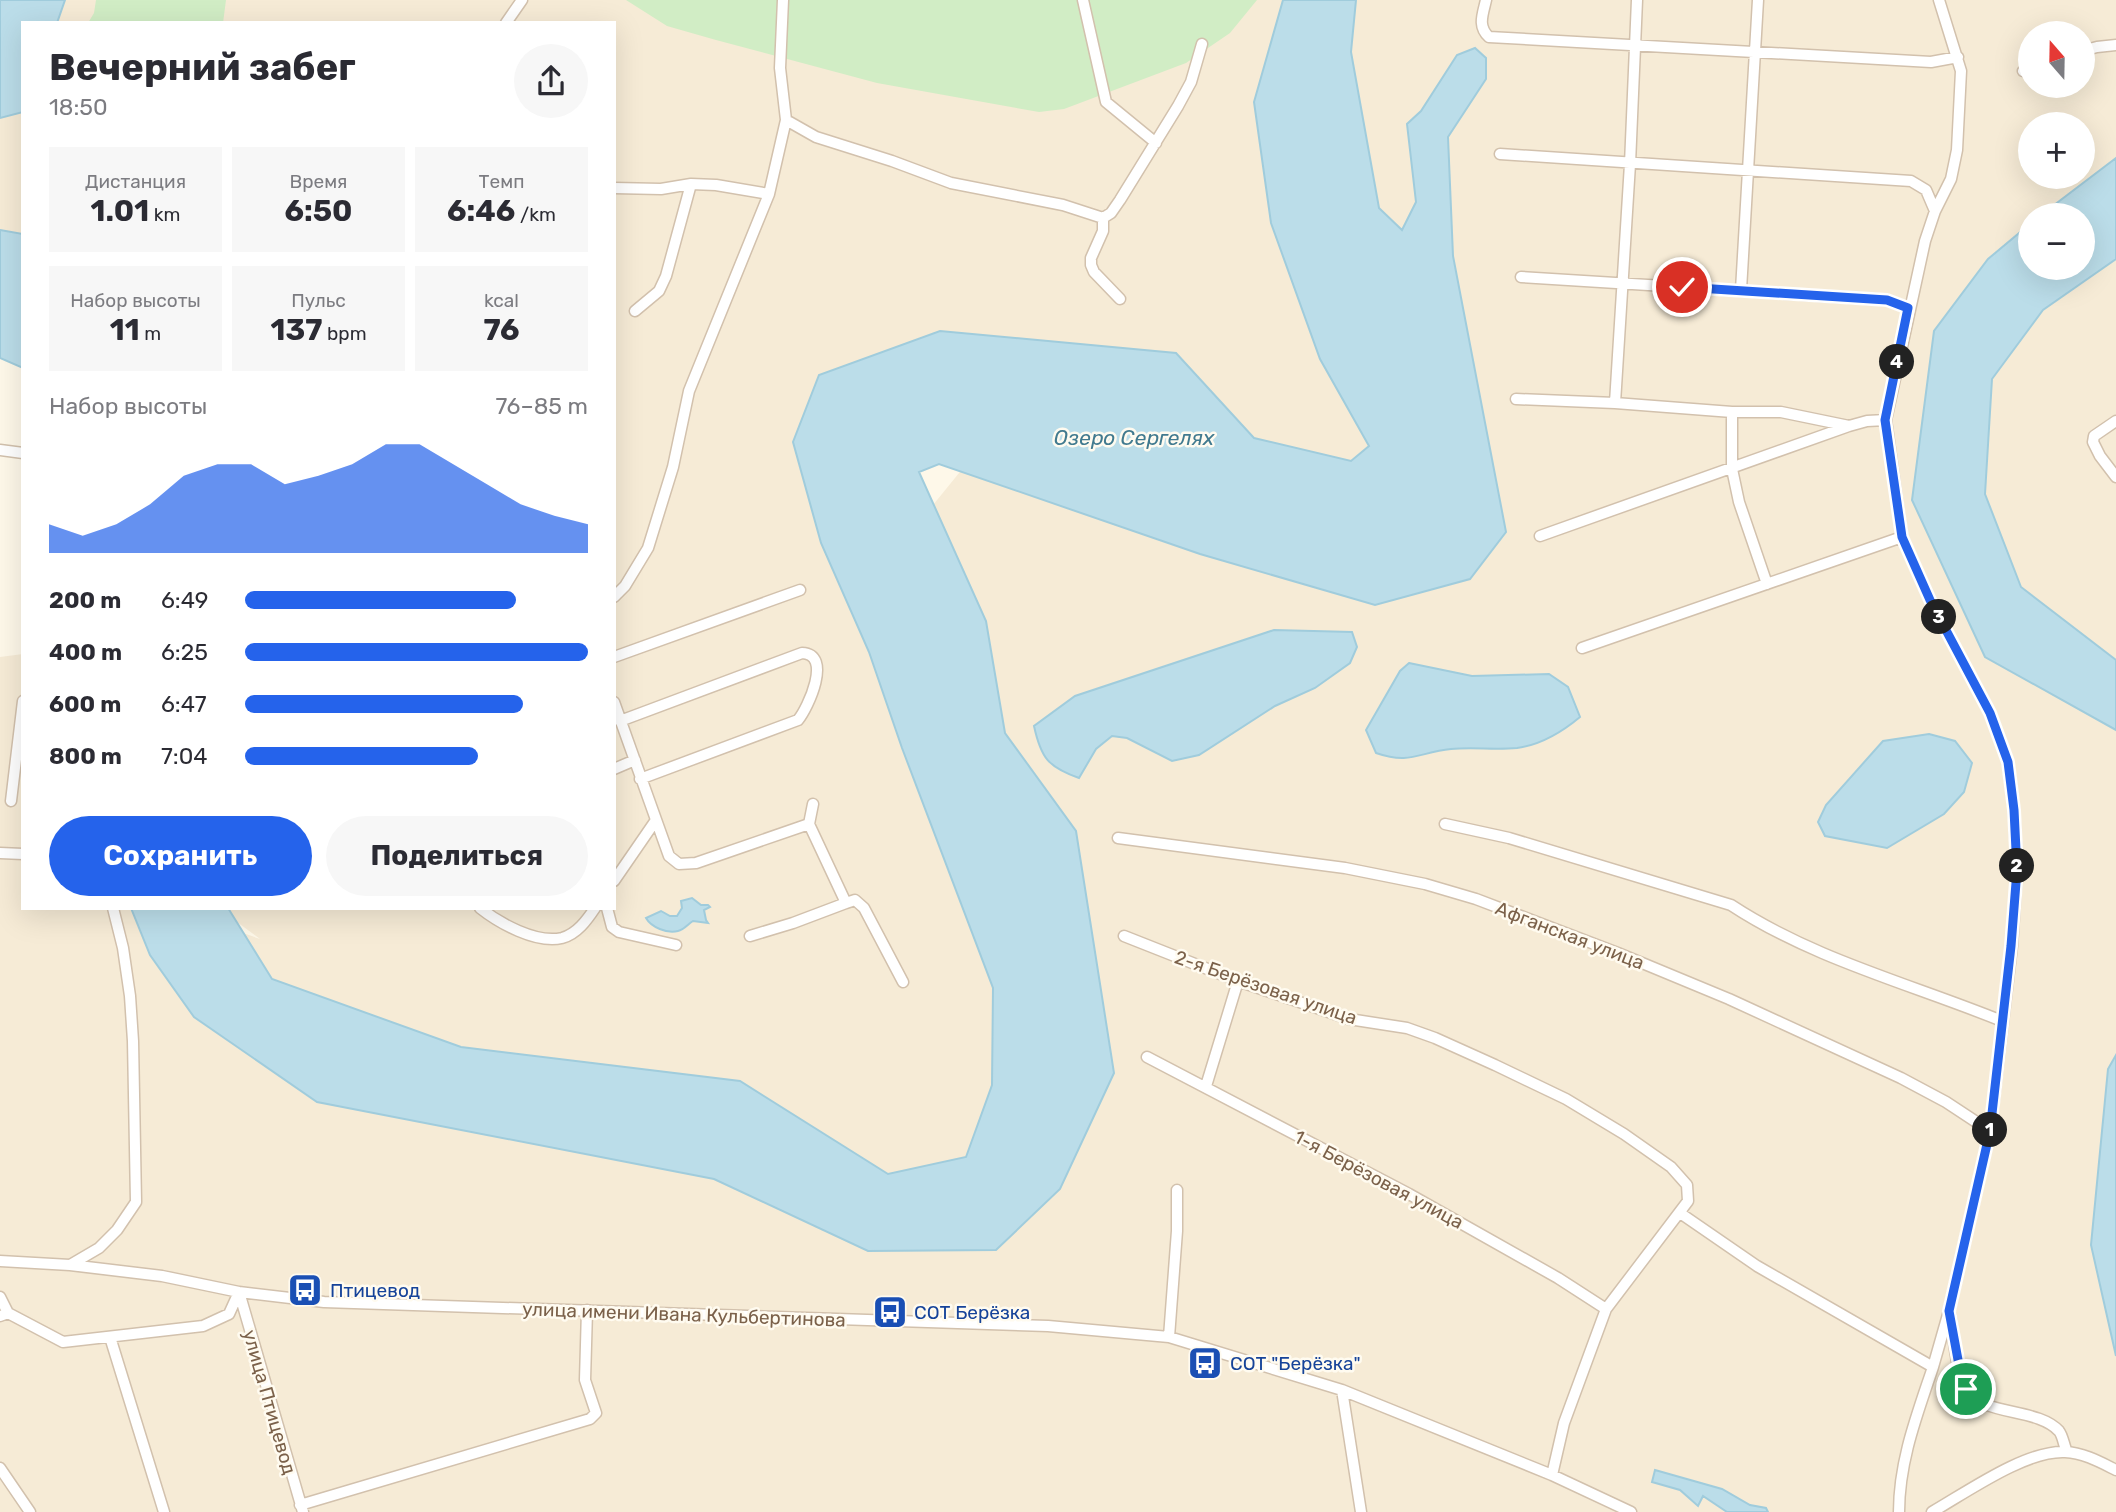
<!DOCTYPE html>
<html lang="ru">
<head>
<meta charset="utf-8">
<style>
  :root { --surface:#fff; --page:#f7f7f7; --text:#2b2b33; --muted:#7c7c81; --accent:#2563eb }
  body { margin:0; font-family:Rubik,sans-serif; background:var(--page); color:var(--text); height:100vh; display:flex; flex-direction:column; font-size:26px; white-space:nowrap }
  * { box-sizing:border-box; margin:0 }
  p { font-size:23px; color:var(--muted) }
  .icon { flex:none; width:38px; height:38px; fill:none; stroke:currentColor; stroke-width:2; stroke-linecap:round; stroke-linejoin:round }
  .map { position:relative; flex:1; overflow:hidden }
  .details { position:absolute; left:21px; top:21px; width:595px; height:889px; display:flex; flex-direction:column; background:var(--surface); border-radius:0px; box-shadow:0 7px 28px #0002 }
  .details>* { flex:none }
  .needle { width:46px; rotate:340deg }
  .tools { position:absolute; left:2018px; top:21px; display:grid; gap:14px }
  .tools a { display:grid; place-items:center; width:77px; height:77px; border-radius:50%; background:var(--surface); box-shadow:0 7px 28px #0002; font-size:35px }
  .pin { position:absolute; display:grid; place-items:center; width:60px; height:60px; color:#fff; margin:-30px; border:4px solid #fff; border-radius:50%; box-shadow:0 2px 7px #0007 }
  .km { position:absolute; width:35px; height:35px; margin:-18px; border-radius:50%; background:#222; color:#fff; font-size:19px; line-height:35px; text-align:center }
  .round { display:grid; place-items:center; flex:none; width:74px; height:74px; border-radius:37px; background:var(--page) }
  .overview { display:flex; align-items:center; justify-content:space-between; height:119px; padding:0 28px }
  h1 { font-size:38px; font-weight:700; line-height:52px }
  .figures { display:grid; grid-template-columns:repeat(3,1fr); gap:10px; height:119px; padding:7px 28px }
  .figures div { display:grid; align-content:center; border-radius:0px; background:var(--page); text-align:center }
  .figures b { font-size:30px; font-weight:700 }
  .figures small { font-size:19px; font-weight:400 }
  .figures p { font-size:19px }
  .chart { height:196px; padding:14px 28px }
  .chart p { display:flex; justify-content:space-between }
  .chart svg { width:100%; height:126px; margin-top:7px; fill:var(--accent); opacity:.7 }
  .primary-button { display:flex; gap:14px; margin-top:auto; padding:14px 28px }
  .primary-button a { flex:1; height:80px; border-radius:42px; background:var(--accent); color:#fff; font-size:28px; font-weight:700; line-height:80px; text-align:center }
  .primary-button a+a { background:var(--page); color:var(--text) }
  ul { padding:0 28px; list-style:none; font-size:23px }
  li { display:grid; grid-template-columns:112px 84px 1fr; align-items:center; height:52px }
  li i { height:18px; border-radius:9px; background:var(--accent) }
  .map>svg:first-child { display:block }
  .residential { fill:#f6ebd6; fill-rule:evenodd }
  .green { fill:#d1edc5 }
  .water { fill:#bbdde9; stroke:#a0ccdc; stroke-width:2 }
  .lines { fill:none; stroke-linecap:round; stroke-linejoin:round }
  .minor-casing { stroke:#d2c1ad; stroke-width:13 }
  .minor { stroke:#fff; stroke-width:10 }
  .route-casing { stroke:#fff; stroke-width:14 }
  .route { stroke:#2563eb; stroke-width:9 }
  .labels { text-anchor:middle; stroke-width:5; stroke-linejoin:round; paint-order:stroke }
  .street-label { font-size:19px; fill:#7b614a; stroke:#fffbf0 }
  .transit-label { font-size:19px; fill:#164399; stroke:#fffbf0; text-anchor:start }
  .water-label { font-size:21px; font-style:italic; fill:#417a8f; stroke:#fffbf0 }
</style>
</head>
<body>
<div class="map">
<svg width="2116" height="1512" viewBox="0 0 2116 1512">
  <rect width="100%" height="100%" fill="#fef8e9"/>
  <path class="residential" d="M0,0H2116V1512H0V657L23,654V908H172L260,939L218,908H614V23H23V265L0,267ZM2030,33H2082V86H2030ZM2030,124H2082V177H2030ZM2030,215H2082V268H2030ZM946,409L994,430L933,505L869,548Z"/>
  <path class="green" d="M96,0H226L223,23H88L94,13Z
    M626,0H1257L1230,33L1186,63L1064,109L1039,112L877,83L716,40L667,26Z"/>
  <path class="water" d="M0,0H65L57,23H23V112L0,118Z
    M1283,0H1356L1351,52L1379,208L1402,230L1416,202L1407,124L1421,111L1457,55L1475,48L1486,58V79L1448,137L1453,256L1506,532L1470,579L1375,605L1200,554L939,464L919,472L986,621L1005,733L1076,831L1114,1073L1060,1189L996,1250L868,1251L714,1179L317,1102L194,1017L150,955L131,908H228L272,979L461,1047L740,1081L888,1174L966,1157L992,1085L993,988L902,748L869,652L821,543L793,442L819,375L940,331L1176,353L1254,438L1351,461L1369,446L1320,359L1271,223L1254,102Z
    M2116,158V259L2043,310L1992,379L1985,494L2021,587L2116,660V730L1985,657L1912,500L1934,331L1988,259L2030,224V268H2082V215H2041Z
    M0,230L23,234V368L0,358Z
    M1274,630L1352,632L1357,647L1350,663L1315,688L1275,706L1199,755L1172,761L1127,738L1112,736L1096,749L1079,778C1048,767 1041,758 1034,726L1075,696Z
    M1409,663L1472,676L1549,674L1568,687L1580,717C1562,732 1540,745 1517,748C1495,750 1473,747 1451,749C1419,752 1411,765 1376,753L1366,730L1400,671Z
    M1929,734L1955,741L1972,763L1964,792L1944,814L1887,848L1825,836L1818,822L1826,805L1883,741Z
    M692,898L701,905H708L710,907L704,910L706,920L708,923L693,921C688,924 684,930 678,931C667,934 651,927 646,918L661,911L670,916H677L682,908L681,901Z
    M2116,1055V1356L2091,1245L2108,1069Z
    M1655,1470L1722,1489L1750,1505L1766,1508L1768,1512H1727L1703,1496L1698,1506L1680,1490L1652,1482Z"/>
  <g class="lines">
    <g class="minor-casing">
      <path id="minor" d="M1083,0L1106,102L1156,143
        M1486,0C1483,14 1477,26 1489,37L1931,62L1958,57
        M506,23L522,0
        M2082,51L2097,47L2116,45
        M2023,71L2030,68
        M786,120L816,137L892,161L951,183L1063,205L1103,218L1111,213L1120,200L1178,106L1191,82L1202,44
        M1500,154L1911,181L1926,190L1935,211
        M614,188L661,189L691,184L716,185L769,194
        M1103,218V231L1091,258V265L1094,272L1120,299
        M1521,277L1887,300L1908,308
        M1741,290L1758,0
        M635,311L659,291L666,276L691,184
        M1516,399L1615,403L1630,164L1637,0
        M1615,403L1732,412H1781L1849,426
        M1732,412V469L1739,502L1767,584
        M2116,421L2094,436L2093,442L2100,456L2116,477
        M0,450L23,453
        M1540,536L1849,426L1867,421L1886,420
        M614,597L625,586L648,548L673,467L689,391L769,194L786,120L780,68L783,0
        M1582,648L1902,537
        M614,657L800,590
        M614,702L669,856L679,864L696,863L809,824L813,804
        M620,721L802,653C833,654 808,708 798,720L640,779
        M614,769L635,760
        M11,801L23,701
        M1445,824L1509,838L1731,905C1813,959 1911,984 2002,1021
        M1118,838L1345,868L1425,884L1476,899L1618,953L1729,999L1901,1078L1946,1102L1990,1131
        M0,853L23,854
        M614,881L656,820
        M846,903L855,900L864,908L903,982
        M480,908C499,923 536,944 562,938C577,934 587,920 595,908
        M607,908L612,927L619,932L676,945
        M750,936L793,923L846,903L809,824
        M1124,936L1238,981L1349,1019L1407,1028L1435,1038L1495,1065L1566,1099L1624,1134L1671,1167L1687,1185L1688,1201L1606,1309L1564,1423L1552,1475
        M1147,1057L1409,1194L1558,1278L1606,1309
        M1206,1086L1238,981
        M1680,1213L1757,1266L1933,1367C1917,1415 1899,1461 1899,1512
        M0,1261L70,1265L162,1276L239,1292L324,1302L1048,1326L1169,1337L1342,1390L1552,1475L1631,1512
        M70,1265L99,1248L117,1230L136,1202L133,1041L130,996L123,948L113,908
        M239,1292L303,1512
        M0,1297L8,1313
        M1950,1314C1954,1334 1955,1371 1966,1389C1983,1417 2037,1407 2059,1431C2063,1436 2064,1446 2067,1452
        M0,1316L8,1313L63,1342L203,1326L229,1314L239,1292
        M110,1337L164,1512
        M1169,1337L1177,1231V1190
        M1933,1367L1949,1311L1990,1131L2012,946L2017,870L2014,810L2008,762L1990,713L1930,600L1902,537L1886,420L1925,241L1935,211L1951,179L1957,150L1961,71L1939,0
        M1342,1390L1361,1512
        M0,1468L30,1512
        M300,1505L590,1419L596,1413L585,1380L587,1310
        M1932,1512C1967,1492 2026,1450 2065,1452C2084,1453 2100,1462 2116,1470"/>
    </g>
    <use href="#minor" class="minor"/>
  </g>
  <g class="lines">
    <g class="route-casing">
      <path id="route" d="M1682,287L1887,300L1908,308L1885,420L1902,537L1930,600L1990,713L2008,762L2014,810L2017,870L2011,946L1990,1131L1949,1311L1961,1376L1966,1389"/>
    </g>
    <use href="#route" class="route"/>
  </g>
  <defs>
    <g id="bus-square" transform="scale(1.75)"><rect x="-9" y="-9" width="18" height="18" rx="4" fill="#1a4fb4" stroke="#fffbf0"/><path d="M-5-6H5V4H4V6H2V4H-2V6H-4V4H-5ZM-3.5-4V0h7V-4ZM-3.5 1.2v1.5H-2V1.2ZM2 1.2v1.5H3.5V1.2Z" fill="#fff"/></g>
  </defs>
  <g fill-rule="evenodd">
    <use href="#bus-square" x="305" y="1290"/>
    <use href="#bus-square" x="890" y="1312"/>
    <use href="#bus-square" x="1205" y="1363"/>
  </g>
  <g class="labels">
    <g class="street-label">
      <text transform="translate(1570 935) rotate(21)" y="7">Афганская улица</text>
      <text transform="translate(1266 987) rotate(19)" y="7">2-я Берёзовая улица</text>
      <text transform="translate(1379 1179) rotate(28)" y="7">1-я Берёзовая улица</text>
      <text transform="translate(684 1314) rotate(2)" y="7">улица имени Ивана Кульбертинова</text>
      <text transform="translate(270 1402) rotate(74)" y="7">улица Птицевод</text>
    </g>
    <g class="transit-label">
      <text x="330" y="1297">Птицевод</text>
      <text x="914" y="1319">СОТ Берёзка</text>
      <text x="1230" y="1370">СОТ "Берёзка"</text>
    </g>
    <g class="water-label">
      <text x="1134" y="445">Озеро Сергелях</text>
    </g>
  </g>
</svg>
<div class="tools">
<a><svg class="needle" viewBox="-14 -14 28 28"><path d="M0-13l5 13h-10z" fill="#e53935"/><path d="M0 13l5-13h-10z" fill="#7c7c81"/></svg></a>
<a>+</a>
<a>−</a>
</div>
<div class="pin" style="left:1966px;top:1389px;background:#1e9e55"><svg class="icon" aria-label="arrive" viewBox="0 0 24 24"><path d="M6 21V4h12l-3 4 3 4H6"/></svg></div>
<div class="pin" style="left:1682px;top:287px;background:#d93025"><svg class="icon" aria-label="check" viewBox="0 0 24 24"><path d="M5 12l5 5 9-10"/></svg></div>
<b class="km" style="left:1990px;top:1130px">1</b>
<b class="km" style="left:2017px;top:866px">2</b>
<b class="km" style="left:1939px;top:617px">3</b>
<b class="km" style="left:1897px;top:362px">4</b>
<section class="details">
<div class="overview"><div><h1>Вечерний забег</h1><p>18:50</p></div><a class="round"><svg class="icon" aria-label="share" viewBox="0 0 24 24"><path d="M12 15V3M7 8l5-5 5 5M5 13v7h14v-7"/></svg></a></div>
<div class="figures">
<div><p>Дистанция</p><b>1.01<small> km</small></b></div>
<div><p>Время</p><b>6:50</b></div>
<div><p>Темп</p><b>6:46<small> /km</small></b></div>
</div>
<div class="figures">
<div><p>Набор высоты</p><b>11<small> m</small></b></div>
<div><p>Пульс</p><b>137<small> bpm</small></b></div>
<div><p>kcal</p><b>76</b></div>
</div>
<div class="chart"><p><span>Набор высоты</span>76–85 m</p>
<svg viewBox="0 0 160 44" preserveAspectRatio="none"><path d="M0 44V34L10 38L20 34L30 27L40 17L50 13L60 13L70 20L80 17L90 13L100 6L110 6L120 13L130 20L140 27L150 31L160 34V44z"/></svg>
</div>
<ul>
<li><b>200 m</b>6:49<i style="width:79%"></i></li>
<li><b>400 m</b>6:25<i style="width:100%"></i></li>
<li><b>600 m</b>6:47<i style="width:81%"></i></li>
<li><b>800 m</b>7:04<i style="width:68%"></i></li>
</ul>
<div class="primary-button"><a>Сохранить</a><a>Поделиться</a></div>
</section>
</div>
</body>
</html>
